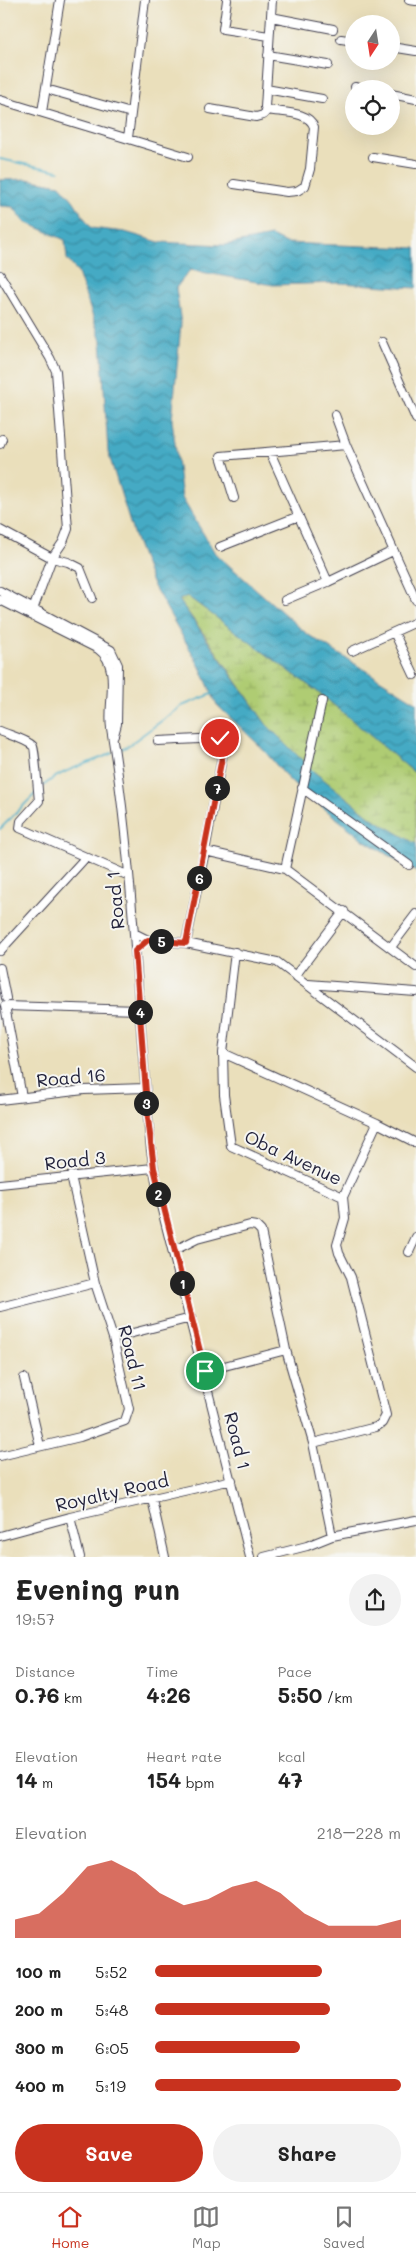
<!DOCTYPE html>
<html lang="en">
<head>
<meta charset="utf-8">
<style>
  :root { --surface:#fff; --page:#f2f2f2; --text:#222; --muted:#767676; --line:#e0e0e0; --accent:#c8321e }
  body { margin:0; font-family:Mali,sans-serif; background:var(--page); color:var(--text); height:100vh; display:flex; flex-direction:column; font-size:19px; white-space:nowrap }
  * { box-sizing:border-box; margin:0 }
  p { font-size:16px; color:var(--muted) }
  .icon { flex:none; width:28px; height:28px; fill:none; stroke:currentColor; stroke-width:2; stroke-linecap:round; stroke-linejoin:round }
  .map { position:relative; height:1557px; overflow:hidden }
  .details { display:flex; flex-direction:column; background:var(--surface); flex:1 }
  .details>* { flex:none }
  .needle { width:32px; rotate:192deg }
  .fabs { position:absolute; left:345px; top:15px; display:grid; gap:10px }
  .fabs a { display:grid; place-items:center; width:55px; height:55px; border-radius:50%; background:var(--surface); box-shadow:0 5px 20px #0002; font-size:25px }
  .pin { position:absolute; display:grid; place-items:center; width:42px; height:42px; color:#fff; margin:-21px; border:2px solid #fff; border-radius:50%; box-shadow:0 1px 5px #0007 }
  .km { position:absolute; width:25px; height:25px; margin:-12px; border-radius:50%; background:#222; color:#fff; font-size:14px; line-height:25px; text-align:center }
  .round { display:grid; place-items:center; flex:none; width:52px; height:52px; border-radius:26px; background:var(--page) }
  .head { display:flex; align-items:center; justify-content:space-between; height:85px; padding:0 15px }
  h1 { font-size:28px; font-weight:700; line-height:38px }
  .figures { display:grid; grid-template-columns:repeat(3,1fr); gap:8px; height:85px; padding:5px 15px }
  .figures div { display:grid; align-content:center }
  .figures b { font-size:21px; font-weight:700 }
  .figures small { font-size:14px; font-weight:400 }
  .figures p { font-size:14px }
  .chart { height:140px; padding:10px 15px }
  .chart p { display:flex; justify-content:space-between }
  .chart svg { width:100%; height:90px; margin-top:5px; fill:var(--accent); opacity:.7 }
  .cta { display:flex; gap:10px; margin-top:auto; padding:10px 15px }
  .cta a { flex:1; height:58px; border-radius:30px; background:var(--accent); color:#fff; font-size:20px; font-weight:700; line-height:58px; text-align:center }
  .cta a+a { background:var(--page); color:var(--text) }
  ul { padding:0 15px; list-style:none; font-size:16px }
  li { display:grid; grid-template-columns:80px 60px 1fr; align-items:center; height:38px }
  li i { height:12px; border-radius:6px; background:var(--accent) }
  .tab-bar { display:flex; justify-content:space-around; align-items:center; height:70px; border-top:1px solid var(--line); background:var(--surface); font-size:14px; color:var(--muted) }
  .tab-bar a { display:grid; justify-items:center; gap:2px }
  .tab-bar .current { color:var(--accent) }
  .map>svg:first-child { display:block }
  .wetland { fill:url(#wetland-marsh); stroke:#687757 }
  .water { fill:url(#water-waves); stroke:#336680 }
  .lines { fill:none; stroke-linecap:round; stroke-linejoin:round }
  .stream { stroke:#44aac4; stroke-width:2 }
  .minor-casing { stroke:#403e4e; stroke-width:10 }
  .minor { stroke:#fff; stroke-width:8 }
  .route-casing { stroke:#fff; stroke-width:10 }
  .route { stroke:#c8321e; stroke-width:6 }
  .labels { text-anchor:middle; stroke-width:4; stroke-linejoin:round; paint-order:stroke }
  .street-label { font-size:18px; fill:#22223b; stroke:#f6f6f2 }
</style>
</head>
<body>
<div class="map">
<svg width="416" height="1557" viewBox="0 0 416 1557">
  <defs>
    <pattern id="wetland-marsh" width="20" height="14" patternUnits="userSpaceOnUse" patternTransform="scale(1.25)"><rect width="20" height="14" fill="#afcc73"/><path d="M1 5h8M5 5V1M11 12h8M15 12V8" fill="none" stroke="#96af64"/></pattern>
    <pattern id="water-waves" width="16" height="10" patternUnits="userSpaceOnUse" patternTransform="scale(1.25)"><rect width="16" height="10" fill="#44aac4"/><path d="M0 5q4-4 8 0t8 0" fill="none" stroke="#388aa0"/></pattern>
  </defs>
  <rect width="100%" height="100%" fill="#f6f6f2"/>
  <filter id="ink" filterUnits="userSpaceOnUse"><feTurbulence type="fractalNoise" baseFrequency=".02" numOctaves="2"/><feDisplacementMap in="SourceGraphic" scale="10" xChannelSelector="R" yChannelSelector="G"/><feConvolveMatrix kernelMatrix="1 2 1 2 8 2 1 2 1" color-interpolation-filters="sRGB"/></filter>
  <filter id="wash" filterUnits="userSpaceOnUse"><feTurbulence type="fractalNoise" baseFrequency=".0096" numOctaves="4" result="noise"/><feDisplacementMap in="SourceGraphic" scale="20" xChannelSelector="R" yChannelSelector="G"/><feGaussianBlur stdDeviation="1.12" result="paint"/><feColorMatrix in="noise" values="0 0 0 0 0 0 0 0 0 0 0 0 0 0 0 0 0 1.4 0 .05"/><feComposite in="paint" operator="in"/></filter>
  <g filter="url(#wash)">
    <rect width="100%" height="100%" fill="#eadfbb"/>
    <path class="wetland" d="M187,596L322,695L416,774V844L372,818L313,771L266,724L207,638L179,600Z"/>
    <path class="water" d="M27,179L60,185L73,200L91,228L125,232L159,242L225,245L271,236L286,243L416,248V288L340,283L273,285L190,270L176,288L181,324L172,420L182,498L215,553L307,634L416,702V774L322,695L187,596L179,600L266,724L313,771L372,818L416,844V872L365,841L291,782L260,746L217,705L200,667L152,583L134,536L108,452L101,341L78,273L67,259L65,240L25,222L13,207L0,206V180Z"/>
    <g class="lines">
      <path class="stream" d="M0,159L59,171
        M116,751L126,747L182,706L212,694
        M41,788C60,769 88,765 112,753
        M0,829L36,793"/>
    </g>
  </g>
  <g filter="url(#ink)">
    <g class="lines">
      <g class="minor-casing">
        <path id="minor" d="M227,0L223,29L269,36
          M409,0L416,1
          M271,17L333,29
          M341,39L354,41
          M391,47L416,51
          M268,55L328,65
          M355,87L364,89
          M266,89L322,99
          M53,91L131,113
          M391,94L416,99
          M0,100L188,157
          M210,109L256,117L263,115L268,110
          M42,112L60,0
          M128,138L145,0
          M373,157L416,164
          M234,184L287,192L297,191L305,186L310,169L314,127C309,111 282,113 268,110L265,107L272,0
          M0,275L50,358L56,371L68,529L63,542L52,558L31,615
          M382,342L416,419
          M335,415L346,445
          M0,444L2,439
          M270,452L328,582L393,551
          M234,498L221,456L346,445L416,600
          M0,530L52,558L68,562L80,568L92,598
          M220,547L299,516
          M0,591L111,650L118,665L117,724L114,735
          M0,600L98,649C122,666 107,703 111,728C134,867 137,1009 151,1150L158,1194L250,1557
          M285,600L328,582
          M394,632L414,675
          M352,651L416,622
          M0,731C9,735 26,739 33,746C35,748 38,793 39,801L21,821L20,828L129,876
          M158,741L220,738L225,741L205,851
          M302,788L409,865
          M285,869L322,701
          M134,933L148,940L186,943L277,962L416,1067
          M186,943L205,851L285,869L416,967
          M391,947L416,914
          M0,951L86,857
          M235,952L223,1053L377,1123L343,1197L345,1218L337,1245L339,1253L351,1277L386,1415L382,1423L376,1427L313,1443
          M0,968L6,998
          M295,976L344,911
          M308,984L416,992
          M223,1053L224,1095L231,1146L343,1197
          M22,1097L5,1006L139,1010
          M0,1100L84,1090L145,1088
          M377,1123L416,1143
          M0,1184L153,1168
          M173,1251L197,1239L250,1225L256,1226L261,1231L286,1350L313,1443L332,1536
          M409,1252L416,1237
          M0,1307L95,1283
          M113,1338L191,1318
          M205,1371L286,1350
          M24,1378L40,1446
          M0,1456L80,1437L125,1421L129,1409L113,1338L95,1283L71,1176
          M152,1499L165,1557
          M70,1517L80,1557
          M0,1536L70,1517L232,1480
          M264,1557L307,1546L332,1536L416,1520"/>
      </g>
      <use href="#minor" class="minor"/>
    </g>
  </g>
  <g class="lines" filter="url(#ink)">
    <g class="route-casing">
      <path id="route" d="M205,1371L154,1168L148,1118L135,951L148,940L186,943L225,742L220,738"/>
    </g>
    <use href="#route" class="route"/>
  </g>
  <g class="labels">
    <g class="street-label">
      <text transform="translate(116 900) rotate(-95)" y="6">Road 1</text>
      <text transform="translate(71 1078) rotate(-5)" y="6">Road 16</text>
      <text transform="translate(293 1158) rotate(25)" y="6">Oba Avenue</text>
      <text transform="translate(75 1161) rotate(-6)" y="6">Road 3</text>
      <text transform="translate(132 1358) rotate(76)" y="6">Road 11</text>
      <text transform="translate(237 1441) rotate(76)" y="6">Road 1</text>
      <text transform="translate(112 1493) rotate(-13)" y="6">Royalty Road</text>
    </g>
  </g>
</svg>
<div class="fabs">
<a><svg class="needle" viewBox="-14 -14 28 28"><path d="M0-13l5 13h-10z" fill="#e53935"/><path d="M0 13l5-13h-10z" fill="#767676"/></svg></a>
<a><svg class="icon" aria-label="locate" viewBox="0 0 24 24"><circle cx="12" cy="12" r="6"/><path d="M12 2v4M12 18v4M2 12h4M18 12h4"/></svg></a>
</div>
<div class="pin" style="left:205px;top:1371px;background:#1e9e55"><svg class="icon" aria-label="arrive" viewBox="0 0 24 24"><path d="M6 21V4h12l-3 4 3 4H6"/></svg></div>
<div class="pin" style="left:220px;top:738px;background:#d93025"><svg class="icon" aria-label="check" viewBox="0 0 24 24"><path d="M5 12l5 5 9-10"/></svg></div>
<b class="km" style="left:182px;top:1283px">1</b>
<b class="km" style="left:158px;top:1194px">2</b>
<b class="km" style="left:146px;top:1103px">3</b>
<b class="km" style="left:140px;top:1012px">4</b>
<b class="km" style="left:161px;top:941px">5</b>
<b class="km" style="left:199px;top:878px">6</b>
<b class="km" style="left:217px;top:788px">7</b>
</div>
<section class="details">
<div class="head"><div><h1>Evening run</h1><p>19:57</p></div><a class="round"><svg class="icon" aria-label="share" viewBox="0 0 24 24"><path d="M12 15V3M7 8l5-5 5 5M5 13v7h14v-7"/></svg></a></div>
<div class="figures">
<div><p>Distance</p><b>0.76<small> km</small></b></div>
<div><p>Time</p><b>4:26</b></div>
<div><p>Pace</p><b>5:50<small> /km</small></b></div>
</div>
<div class="figures">
<div><p>Elevation</p><b>14<small> m</small></b></div>
<div><p>Heart rate</p><b>154<small> bpm</small></b></div>
<div><p>kcal</p><b>47</b></div>
</div>
<div class="chart"><p><span>Elevation</span>218–228 m</p>
<svg viewBox="0 0 160 44" preserveAspectRatio="none"><path d="M0 44V35L10 32L20 22L30 9L40 6L50 12L60 22L70 28L80 25L90 19L100 16L110 22L120 32L130 38L140 38L150 38L160 35V44z"/></svg>
</div>
<ul>
<li><b>100 m</b>5:52<i style="width:68%"></i></li>
<li><b>200 m</b>5:48<i style="width:71%"></i></li>
<li><b>300 m</b>6:05<i style="width:59%"></i></li>
<li><b>400 m</b>5:19<i style="width:100%"></i></li>
</ul>
<div class="cta"><a>Save</a><a>Share</a></div>
</section>
<nav class="tab-bar">
<a class="current"><svg class="icon" aria-label="home" viewBox="0 0 24 24"><path d="M3 11l9-7 9 7M6 9v11h12V9"/></svg>Home</a>
<a><svg class="icon" aria-label="map" viewBox="0 0 24 24"><path d="M3 6l6-2 6 2 6-2v14l-6 2-6-2-6 2zM9 4v14M15 6v14"/></svg>Map</a>
<a><svg class="icon" aria-label="saved" viewBox="0 0 24 24"><path d="M7 4h10v16l-5-4-5 4z"/></svg>Saved</a>
</nav>
</body>
</html>
